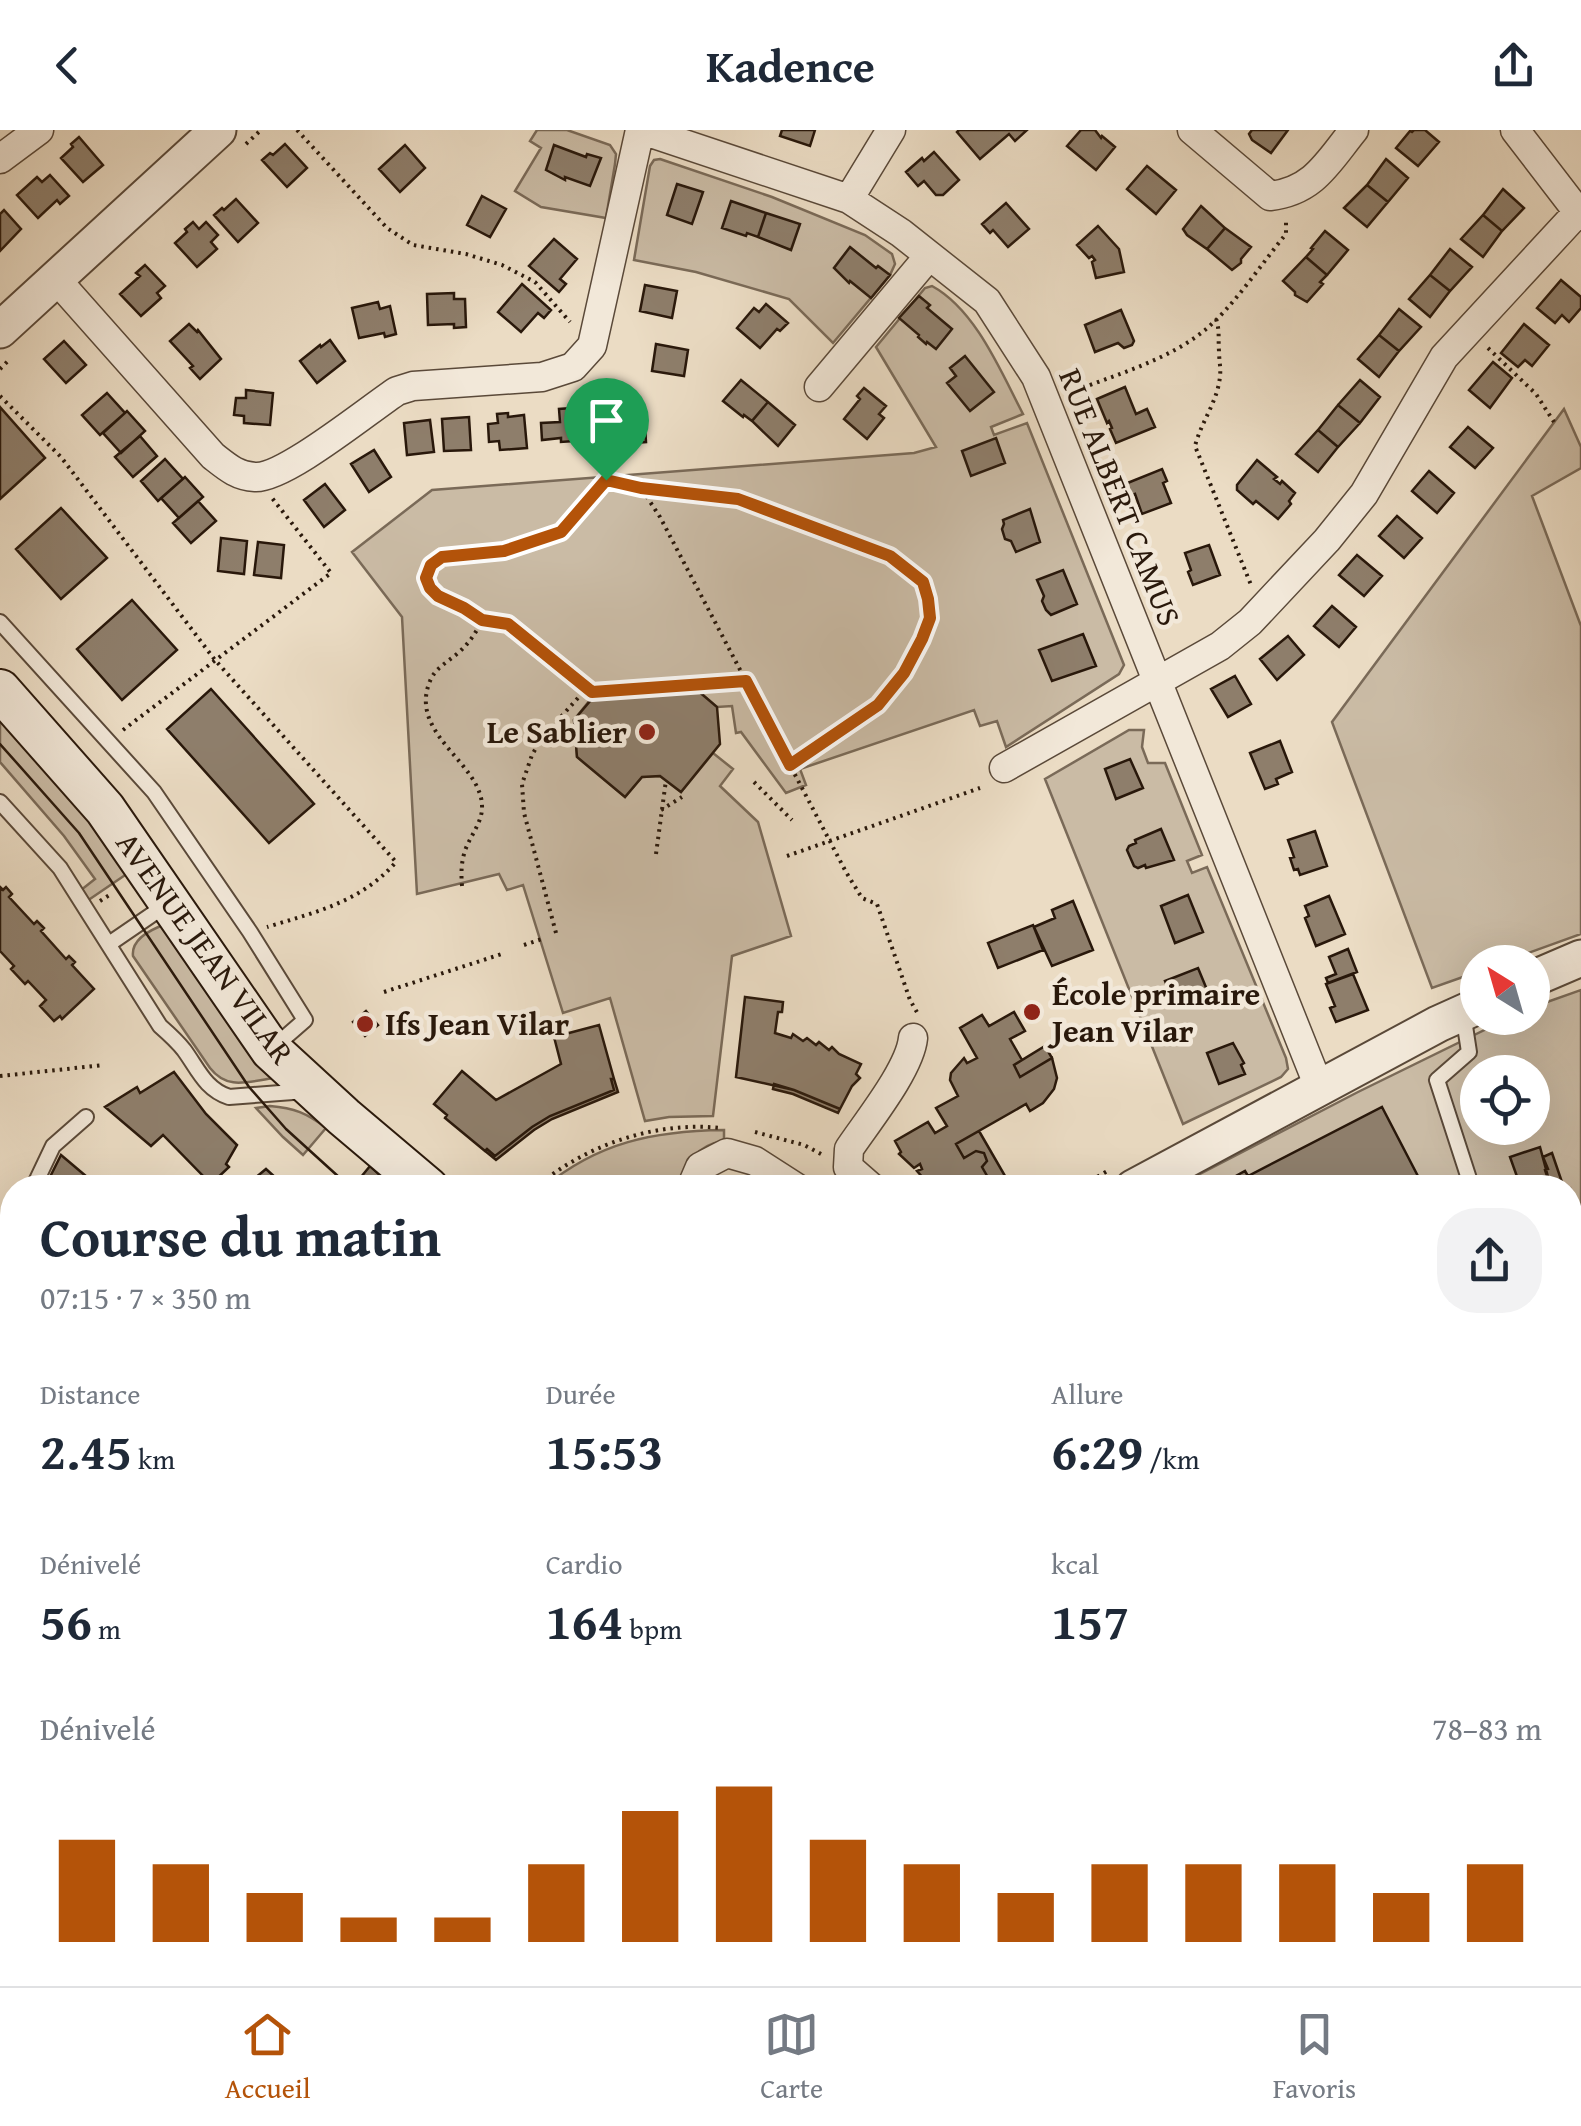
<!DOCTYPE html>
<html lang="fr">
<head>
<meta charset="utf-8">
<style>
  :root { --surface:#fff; --page:#f2f2f3; --text:#1f2937; --muted:#747a83; --line:#e0e1e3; --accent:#b45309 }
  body { margin:0; font-family:"Gentium Book Plus",serif; background:var(--page); color:var(--text); height:100vh; display:flex; flex-direction:column; font-size:38px; white-space:nowrap }
  * { box-sizing:border-box; margin:0 }
  p { font-size:32px; color:var(--muted) }
  .icon { flex:none; width:55px; height:55px; fill:none; stroke:currentColor; stroke-width:2; stroke-linecap:round; stroke-linejoin:round }
  .map { position:relative; flex:1; overflow:hidden }
  .side { position:absolute; left:0px; top:1045px; width:1582px; height:812px; display:flex; flex-direction:column; background:var(--surface); border-radius:40px 40px 0 0; box-shadow:0 10px 40px #0002 }
  .side>* { flex:none }
  .needle { width:65px; rotate:323deg }
  .buttons { position:absolute; left:1460px; top:815px; display:grid; gap:20px }
  .buttons a { display:grid; place-items:center; width:90px; height:90px; border-radius:50%; background:var(--surface); box-shadow:0 10px 40px #0002; font-size:50px }
  .pin { position:absolute; display:grid; place-items:center; width:85px; height:85px; color:#fff; margin:-102px -42px; border-radius:50% 50% 50% 0; rotate:-45deg; box-shadow:0 0 10px #0007 }
  .pin .icon { rotate:45deg }
  .round { display:grid; place-items:center; flex:none; width:105px; height:105px; border-radius:40px; background:var(--page) }
  .headline { display:flex; align-items:center; justify-content:space-between; height:170px; padding:0 40px }
  h1 { font-size:55px; font-weight:700; line-height:75px }
  .metrics { display:grid; grid-template-columns:repeat(3,1fr); gap:15px; height:170px; padding:10px 40px }
  .metrics div { display:grid; align-content:center }
  .metrics b { font-size:50px; font-weight:700 }
  .metrics small { font-size:28px; font-weight:400 }
  .metrics p { font-size:28px }
  .chart { height:280px; padding:20px 40px }
  .chart p { display:flex; justify-content:space-between }
  .chart svg { width:100%; height:180px; margin-top:10px; stroke:var(--accent); stroke-width:6 }
  header { display:flex; justify-content:space-between; align-items:center; height:130px; padding:0 40px; background:var(--surface); font-size:45px; font-weight:700 }
  .tabs { display:flex; justify-content:space-around; align-items:center; height:140px; border-top:2px solid var(--line); background:var(--surface); font-size:28px; color:var(--muted) }
  .tabs a { display:grid; justify-items:center; gap:5px }
  .tabs .on { color:var(--accent) }
  .map>svg:first-child { display:block }
  .green { fill:#cabba5; stroke:#7a6a58; stroke-width:2.5; fill-rule:evenodd }
  .building { fill:#8e7e6b; stroke:#29180b; stroke-width:2.5 }
  .lines { fill:none; stroke-linecap:round; stroke-linejoin:round }
  .service-casing { stroke:#5a4939; stroke-width:18 }
  .minor-casing { stroke:#5a4939; stroke-width:31 }
  .tertiary-casing { stroke:#5a4939; stroke-width:39 }
  .secondary-casing { stroke:#29180b; stroke-width:44 }
  .trunk-casing { stroke:#29180b; stroke-width:51 }
  .path { stroke:#29180b; stroke-width:4; stroke-dasharray:2.5 5; stroke-linecap:butt }
  .service { stroke:#f2e8d9; stroke-width:14 }
  .minor { stroke:#f2e8d9; stroke-width:28 }
  .tertiary { stroke:#f2e8d9; stroke-width:35 }
  .secondary { stroke:#f2e8d9; stroke-width:40 }
  .trunk { stroke:#ebdcc4; stroke-width:48 }
  .tram { stroke:#29180b; stroke-width:2.5 }
  .route-casing { stroke:#fff; stroke-width:20 }
  .route { stroke:#b45309; stroke-width:12 }
  .poi-dot { fill:#8f2418; stroke:#f2e8d9; stroke-width:4 }
  .labels { text-anchor:middle; stroke-width:9; stroke-linejoin:round; paint-order:stroke }
  .street-label { font-size:32px; fill:#29180b; stroke:#f2e8d9 }
  .poi-label { font-size:32px; font-weight:bold; fill:#29180b; stroke:#f2e8d9; text-anchor:start }
</style>
</head>
<body>
<header><svg class="icon" aria-label="back" viewBox="0 0 24 24"><path d="M15 5l-7 7 7 7"/></svg>Kadence<svg class="icon" aria-label="share" viewBox="0 0 24 24"><path d="M12 15V3M7 8l5-5 5 5M5 13v7h14v-7"/></svg></header>
<div class="map">
<svg width="1581" height="1856" viewBox="0 0 1581 1856">
  <rect width="100%" height="100%" fill="#ebdcc4"/>
  <filter id="stains"><feTurbulence type="fractalNoise" baseFrequency=".002" numOctaves="4"/><feColorMatrix values="0 0 0 0 .2 0 0 0 0 .09 0 0 0 0 .02 0 0 0 .5 -.17"/></filter>
  <radialGradient id="worn" r=".72"><stop offset=".6" stop-color="#630" stop-opacity="0"/><stop offset="1" stop-color="#630" stop-opacity=".3"/></radialGradient>
  <path class="green" d="M537,0H567L610,15L616,24L615,34L606,88L541,77L515,61L541,18L530,11Z
    M660,29L772,67L865,105L892,124L895,134L890,145L833,213L789,169L696,142L634,130L650,36L654,30Z
    M932,156C976,180 1001,242 1023,284L991,297L994,305L1027,293L1124,535L1119,544L1006,617L997,591L980,596L974,580L800,639L806,655L786,663L741,602L736,603L732,576L717,577L697,560L590,570L574,590L577,627L625,667L642,647L660,646L681,662L713,623L733,639L720,656L758,692L791,806L732,826L713,986L669,987L645,991L610,868L563,883L523,755L507,760L499,744L417,764L402,487L352,422L432,360L914,323L936,317L876,217L925,158Z
    M1564,279L1581,317V338L1532,366L1581,496V804L1503,832H1478L1477,842L1432,858L1332,592Z
    M0,580L134,739L87,771L81,760L95,749L64,706L0,632Z
    M1129,600H1144L1142,617L1148,633H1165L1202,725L1187,731L1192,743L1207,737L1286,928L1288,939L1281,947L1183,994L1045,649Z
    M166,794L275,948C249,951 228,961 210,938L133,826C131,809 152,799 166,794Z
    M1581,860V1508L1570,1511V1058H1173L1358,962L1509,888H1532L1533,877ZM1478,942H1532V998H1478Z
    M270,976C294,978 307,983 326,998L303,1025L283,1007L256,978Z
    M724,1000V1011C696,1015 687,1033 679,1057L543,1058C598,1012 654,1001 724,1000Z
    M218,1845H315L292,1856H208V1850Z
    M589,1845H711L734,1856H592Z
    M1216,1845H1396L1389,1856H1224Z"/>
  <path class="building" d="M782,0H815L810,16L780,6Z
    M959,0H1027L1015,11L1009,4L980,29L957,2Z
    M1081,0H1095L1101,8L1102,6L1115,17L1096,40L1067,16Z
    M1252,0H1288L1271,23L1252,10L1249,4Z
    M1414,0H1425L1439,12L1418,36L1396,18L1410,1L1412,2Z
    M79,7L103,35L83,52L61,28L73,17L71,14Z
    M285,14L307,38L287,57L262,30L270,23L273,25Z
    M405,15L425,38L400,62L379,39Z
    M554,15L586,27L587,24L601,28L590,56L565,47V50L546,40Z
    M934,22L959,50L943,65H936L924,51L918,56L906,42L922,28L924,31Z
    M1386,29L1408,48L1388,72L1367,55Z
    M1147,36L1176,60L1156,84L1127,59Z
    M50,45L69,66L60,74L57,70L38,88L17,65L37,47L42,52Z
    M677,54L703,62L692,94L667,85Z
    M1367,55L1388,72L1367,97L1344,78Z
    M1503,59L1524,78L1502,101L1483,85Z
    M482,66L506,79L490,107L467,95Z
    M236,69L258,93L238,112L214,85L222,78L224,80Z
    M731,71L766,83L758,107L747,103L746,106L722,98Z
    M1006,73L1029,99L1008,117L993,100L990,103L982,94Z
    M1201,76L1225,98L1207,119L1187,105L1183,99Z
    M4,80L21,99L0,121V84Z
    M766,83L800,94L791,120L758,107Z
    M1483,85L1502,101L1483,127L1461,109Z
    M193,92L199,99L206,92L218,105L211,112L217,119L197,137L175,113L187,102L185,99Z
    M1098,96L1119,119L1124,142L1096,148L1092,132L1095,130L1092,126L1089,128L1077,115Z
    M1225,98L1251,117L1241,129V133L1232,140L1207,119Z
    M1325,101L1348,120L1327,145L1306,127L1313,119L1311,118Z
    M554,109L577,129L560,149L566,154L559,162L529,136Z
    M850,117L876,138L878,136L890,145L871,168L850,151L849,153L834,138Z
    M1450,119L1472,137L1450,161L1430,145Z
    M1306,127L1327,145L1320,152L1323,154L1307,172L1295,165V162L1283,151Z
    M145,135L165,156L157,163L161,168L141,186L120,164L140,146L136,143Z
    M1430,145L1450,161L1430,187L1409,169Z
    M1561,150L1581,167V178L1569,192L1562,185L1555,193L1537,178Z
    M522,154L551,180L544,188L538,183L521,202L498,182Z
    M645,155L677,161L672,188L640,181Z
    M454,163V169H465L466,197L454,198V194L428,195L427,164Z
    M919,166L930,175L927,178L952,199L936,219L927,212L926,214L918,207L919,205L899,188Z
    M378,172L380,179L390,176L396,204L385,207L384,203L359,208L352,178Z
    M766,174L788,193L780,201L777,199L760,218L737,198L754,178L759,182Z
    M1399,179L1421,197L1399,221L1379,205Z
    M1121,180L1134,211L1132,215L1124,218L1118,213L1095,222L1085,195Z
    M189,194L197,202L198,200L221,229L200,249L190,238L193,236L170,211Z
    M1524,194L1549,215L1532,236L1525,230L1518,237L1501,223Z
    M1379,205L1399,221L1379,247L1358,229Z
    M330,210L345,231L317,253L300,231L320,215L321,217Z
    M64,211L86,235L66,253L44,229Z
    M656,214L688,220L684,246L652,241Z
    M965,226L994,262L970,281L947,253L956,246L950,238Z
    M1493,232L1512,248L1490,278L1469,260Z
    M741,250L768,272L752,291L744,285L743,287L723,271Z
    M1360,250L1380,267L1360,293L1338,275Z
    M1125,257L1136,284L1147,279L1155,297L1116,313L1110,299L1112,298L1109,291L1107,293L1097,269Z
    M864,258L886,276L879,284L884,288L867,309L844,289L860,269L857,266Z
    M246,260L273,263L270,295L244,293V286L234,285L236,268H246Z
    M107,263L125,283L100,305L82,285Z
    M768,272L795,295L778,316L752,291Z
    M1338,275L1360,293L1338,317L1318,300Z
    M0,277L45,328L0,369Z
    M586,277V285L596,284L597,302H588V310L561,312V308L542,310L541,293L560,292L559,279Z
    M644,279L646,312L620,314L619,299H608L607,282Z
    M127,281L145,301L121,323L103,303Z
    M508,283V287L524,285L527,318L500,320L499,311L489,312L488,294L498,293L497,284Z
    M469,287L471,320L444,321L442,289Z
    M430,290L434,322L407,325L404,293Z
    M1468,297L1493,318L1475,338L1450,317Z
    M1318,300L1338,317L1318,342L1296,324Z
    M140,306L157,326L133,347L115,327Z
    M996,308L1005,333L971,346L962,321Z
    M374,320L391,347L369,362L351,334Z
    M165,329L183,349L158,371L141,351Z
    M1257,330L1277,347L1274,349L1280,354L1282,351L1295,363L1289,371L1291,374L1278,389L1256,371L1253,374L1237,360V355Z
    M1162,339L1167,351L1163,353L1171,373L1142,384L1135,364L1130,366L1125,354Z
    M1429,341L1454,363L1437,383L1412,361Z
    M185,347L203,367L179,388L161,368Z
    M325,354L345,380L324,397L304,370Z
    M198,371L216,391L191,413L173,393Z
    M61,378L107,428L61,469L16,419Z
    M1030,379L1040,412L1016,422L1011,411L1005,409L1002,399L1004,394L1003,390Z
    M1397,386L1422,408L1404,428L1379,406Z
    M221,408L247,411L244,444L218,441Z
    M258,412L284,415L281,448L254,445Z
    M1209,415L1220,445L1193,455L1188,442L1191,440L1185,423Z
    M1357,425L1382,446L1364,466L1339,445Z
    M1063,440L1077,474L1051,485L1046,480L1042,471L1044,466L1037,450Z
    M132,470L177,520L122,570L77,519Z
    M1332,476L1356,497L1339,517L1314,496Z
    M1083,504L1096,536L1052,551L1039,520Z
    M1288,506L1304,525L1277,550L1260,529Z
    M1235,546L1251,574L1228,587L1211,559Z
    M211,559L314,674L269,713L167,599Z
    M697,560L717,577L720,614L681,662L660,646L642,647L625,667L577,627L574,590L591,570Z
    M1280,611L1292,642L1276,649L1278,654L1265,659L1250,623Z
    M1130,629L1143,658L1116,669L1105,639Z
    M1161,699L1174,730L1146,738L1145,735L1138,738L1134,736L1127,720L1129,716L1136,713L1135,710Z
    M1315,701L1327,736L1300,745L1298,739L1294,740L1290,728L1294,727L1288,710Z
    M0,757L3,760L6,757L12,764L9,767L34,794L37,791L44,798L41,801L66,829L69,826L75,832L72,835L94,859L62,889L60,886L54,891L40,876L46,870L28,851L25,854L11,839L14,836L0,821Z
    M1188,765L1203,802L1175,813L1161,776Z
    M1329,766L1345,804L1316,816L1305,788L1309,786L1305,776Z
    M1073,771L1093,820L1052,836L1034,797L1055,788L1052,780Z
    M1033,795L1043,820L998,838L988,813Z
    M1348,819L1357,842L1328,853L1326,848L1336,844L1329,827Z
    M1198,838L1210,867L1176,877L1165,851Z
    M1353,844L1368,880L1336,892L1330,878L1335,876L1326,854Z
    M745,867L783,872L782,882H778L775,903L791,908L793,904L803,911L807,908L816,915L819,912L829,920L832,917L839,924L861,934L856,944L860,948L852,956L840,979L794,960L736,947Z
    M366,881L378,895L365,906L353,892Z
    M1014,882L1025,901L1010,909L1022,930L1014,935L1020,947L1052,928L1057,948L1054,959L1043,973L1030,981L1026,974L956,1014L964,1028L976,1021L984,1023L987,1031L982,1037L994,1058H936L934,1054L931,1057L917,1041L922,1039L920,1034L914,1038L899,1024L901,1022L895,1011L928,992L935,1003L947,996L936,978L958,966L950,950L951,943L964,928L967,933L977,928L960,898L982,885L989,896Z
    M599,895L614,949H611L614,960L550,986L532,997L495,1026L487,1019L485,1021L445,988L447,985L434,974L462,941L496,970L561,934L554,907Z
    M1233,913L1244,933L1241,935L1245,944L1219,954L1207,923Z
    M1045,916L1052,928L1020,947L1014,935Z
    M174,942L206,984L237,1015L226,1034L229,1037L211,1054L163,1005L151,1016L105,977L137,957L140,963Z
    M611,949H614L618,962L552,989L534,1000L496,1030L485,1021L487,1019L495,1026L532,997L550,986L614,960Z
    M774,954L794,960L840,979L838,983L793,964L773,959Z
    M1382,977L1421,1052L1410,1058H1214L1245,1041L1248,1046Z
    M979,1001L1012,1058H994L982,1037L987,1031L984,1023L976,1021L964,1028L956,1014Z
    M1540,1017L1551,1058H1523L1522,1054L1520,1055L1510,1027Z
    M1552,1023L1564,1058H1551L1545,1040L1548,1039L1543,1027Z
    M61,1025L87,1047L78,1058H68L49,1049Z
    M370,1036L394,1058H352Z
    M266,1039L287,1058H239L245,1050L249,1053Z
    M1570,1076L1581,1109V1145L1570,1113Z
    M1570,1113L1581,1145V1177L1570,1180Z
    M12,1145V1412L0,1417V1389L8,1385L0,1365V1195Z
    M12,1745V1845H40L41,1856H0V1750Z
    M92,1845H148V1856H93Z
    M173,1845H202V1852L195,1856H174Z"/>
  <g class="lines">
    <g class="service-casing">
      <path id="service" d="M0,492L154,662L250,802L305,890L274,917
        M0,672L60,738L160,896C168,903 177,911 184,920C198,939 205,959 229,967L306,961
        M109,814L166,775
        M1463,883L1469,922L1437,950L1472,1058
        M33,1058L53,1016L86,987
        M0,1141L12,1109
        M1570,1340L1581,1354
        M0,1498L12,1528"/>
    </g>
    <g class="minor-casing">
      <path id="minor" d="M642,0L849,69L901,103L987,171L1036,247L1319,957
        M1192,0L1270,66C1314,61 1328,32 1354,0
        M1515,0L1581,86
        M0,29L39,0
        M849,69L891,0
        M56,149L213,326C227,337 237,346 255,347C284,349 368,280 397,261L413,256L542,247L573,237L592,216L640,0
        M819,257L929,126
        M1004,638L1220,516L1250,492L1327,410L1364,364L1444,227L1578,82
        M691,1058L700,1037L727,1023L755,1031L797,1058
        M872,1058L848,1037L849,1019C867,992 910,939 913,908
        M481,1845L485,1856"/>
    </g>
    <g class="tertiary-casing">
      <path id="tertiary" d="M0,200L218,0
        M1532,849L1581,828
        M1133,1058L1438,894L1478,876
        M0,1634L12,1629"/>
    </g>
    <g class="secondary-casing">
      <path id="secondary" d="M0,560L105,679L271,920L344,987L428,1058
        M1171,1845L1179,1856"/>
    </g>
    <g class="trunk-casing">
      <path id="trunk" d="M1570,1598L1581,1594
        M1570,1639L1581,1635
        M1570,1737L1581,1729
        M577,1845L579,1856
        M735,1845L759,1856
        M962,1856L999,1845
        M1027,1856L1045,1845
        M1104,1856L1123,1845
        M1418,1856L1431,1845"/>
    </g>
    <path class="path" d="M297,0L387,98L413,115L466,124L502,135L535,152L570,192
      M246,14L261,0
      M1216,189C1220,201 1218,209 1219,221C1219,230 1221,238 1220,246C1218,271 1201,292 1195,316L1251,455
      M1488,218L1536,264L1554,292
      M0,239L10,229
      M593,251L607,350L561,402L504,421L442,427L431,435L426,448L430,458L439,466L464,478L482,490L508,494L591,562L746,551
      M1069,263C1114,245 1167,231 1205,200C1234,176 1262,133 1286,104V89
      M0,266L61,327L215,530L396,732C361,772 316,782 267,797
      M607,350L641,358L660,387L846,742L862,768L877,774L910,870L918,884
      M643,358L737,369L891,427L923,453L928,469L930,488L921,509L903,543L877,575L790,635
      M123,600L331,443L272,368
      M754,652L792,690
      M661,680L682,667
      M656,724L666,650
      M787,726L980,658
      M462,756C461,743 461,731 466,718C472,703 483,691 482,675C480,632 408,604 430,551C435,538 448,532 458,523C468,514 475,505 481,492
      M100,771L111,764
      M556,803L524,683L522,654L532,625L541,609L586,559
      M524,815L545,808
      M384,862L505,823
      M0,946L104,935
      M755,1002L804,1015L821,1024
      M535,1058C585,1015 655,991 721,998
      M1078,1058L1109,1040
      M314,1856L337,1845"/>
    <use href="#service" class="service"/>
    <use href="#minor" class="minor"/>
    <use href="#tertiary" class="tertiary"/>
    <use href="#secondary" class="secondary"/>
    <use href="#trunk" class="trunk"/>
    <path class="tram" d="M0,614L79,703L249,957L286,999L351,1058"/>
  </g>
  <g class="lines">
    <g class="route-casing">
      <path id="route" d="M606,350L641,358L738,369L890,426L923,452L928,469L930,488L922,509L904,543L878,575L790,635L746,551L592,562L508,494L482,490L464,478L438,466L430,458L426,448L431,435L442,427L504,421L561,402Z"/>
    </g>
    <use href="#route" class="route"/>
  </g>
  <g class="poi-dot">
    <circle cx="647" cy="602" r="10"/>
    <circle cx="1032" cy="882" r="10"/>
    <circle cx="365" cy="894" r="10"/>
  </g>
  <g class="labels">
    <g class="street-label">
      <text transform="translate(1120 367) rotate(68)" y="11">RUE ALBERT CAMUS</text>
      <text transform="translate(205 818) rotate(54)" y="11">AVENUE JEAN VILAR</text>
    </g>
    <g class="poi-label">
      <text x="627" y="613" text-anchor="end">Le Sablier</text>
      <text x="1052" y="875">École primaire<tspan x="1052" dy="37">Jean Vilar</tspan></text>
      <text x="385" y="905">Ifs Jean Vilar</text>
    </g>
  </g>
  <rect width="100%" height="100%" filter="url(#stains)"/>
  <rect width="100%" height="100%" fill="url(#worn)"/>
</svg>
<div class="buttons">
<a><svg class="needle" viewBox="-14 -14 28 28"><path d="M0-13l5 13h-10z" fill="#e53935"/><path d="M0 13l5-13h-10z" fill="#747a83"/></svg></a>
<a><svg class="icon" aria-label="locate" viewBox="0 0 24 24"><circle cx="12" cy="12" r="6"/><path d="M12 2v4M12 18v4M2 12h4M18 12h4"/></svg></a>
</div>
<div class="pin" style="left:606px;top:350px;background:#1e9e55"><svg class="icon" aria-label="arrive" viewBox="0 0 24 24"><path d="M6 21V4h12l-3 4 3 4H6"/></svg></div>
<section class="side">
<div class="headline"><div><h1>Course du matin</h1><p>07:15 · 7 × 350 m</p></div><a class="round"><svg class="icon" aria-label="share" viewBox="0 0 24 24"><path d="M12 15V3M7 8l5-5 5 5M5 13v7h14v-7"/></svg></a></div>
<div class="metrics">
<div><p>Distance</p><b>2.45<small> km</small></b></div>
<div><p>Durée</p><b>15:53</b></div>
<div><p>Allure</p><b>6:29<small> /km</small></b></div>
</div>
<div class="metrics">
<div><p>Dénivelé</p><b>56<small> m</small></b></div>
<div><p>Cardio</p><b>164<small> bpm</small></b></div>
<div><p>kcal</p><b>157</b></div>
</div>
<div class="chart"><p><span>Dénivelé</span>78–83 m</p>
<svg viewBox="0 0 160 44" preserveAspectRatio="none"><path d="M5 44V19M15 44V25M25 44V32M35 44V38M45 44V38M55 44V25M65 44V12M75 44V6M85 44V19M95 44V25M105 44V32M115 44V25M125 44V25M135 44V25M145 44V32M155 44V25"/></svg>
</div>
</section>
</div>
<nav class="tabs">
<a class="on"><svg class="icon" aria-label="home" viewBox="0 0 24 24"><path d="M3 11l9-7 9 7M6 9v11h12V9"/></svg>Accueil</a>
<a><svg class="icon" aria-label="map" viewBox="0 0 24 24"><path d="M3 6l6-2 6 2 6-2v14l-6 2-6-2-6 2zM9 4v14M15 6v14"/></svg>Carte</a>
<a><svg class="icon" aria-label="saved" viewBox="0 0 24 24"><path d="M7 4h10v16l-5-4-5 4z"/></svg>Favoris</a>
</nav>
</body>
</html>
